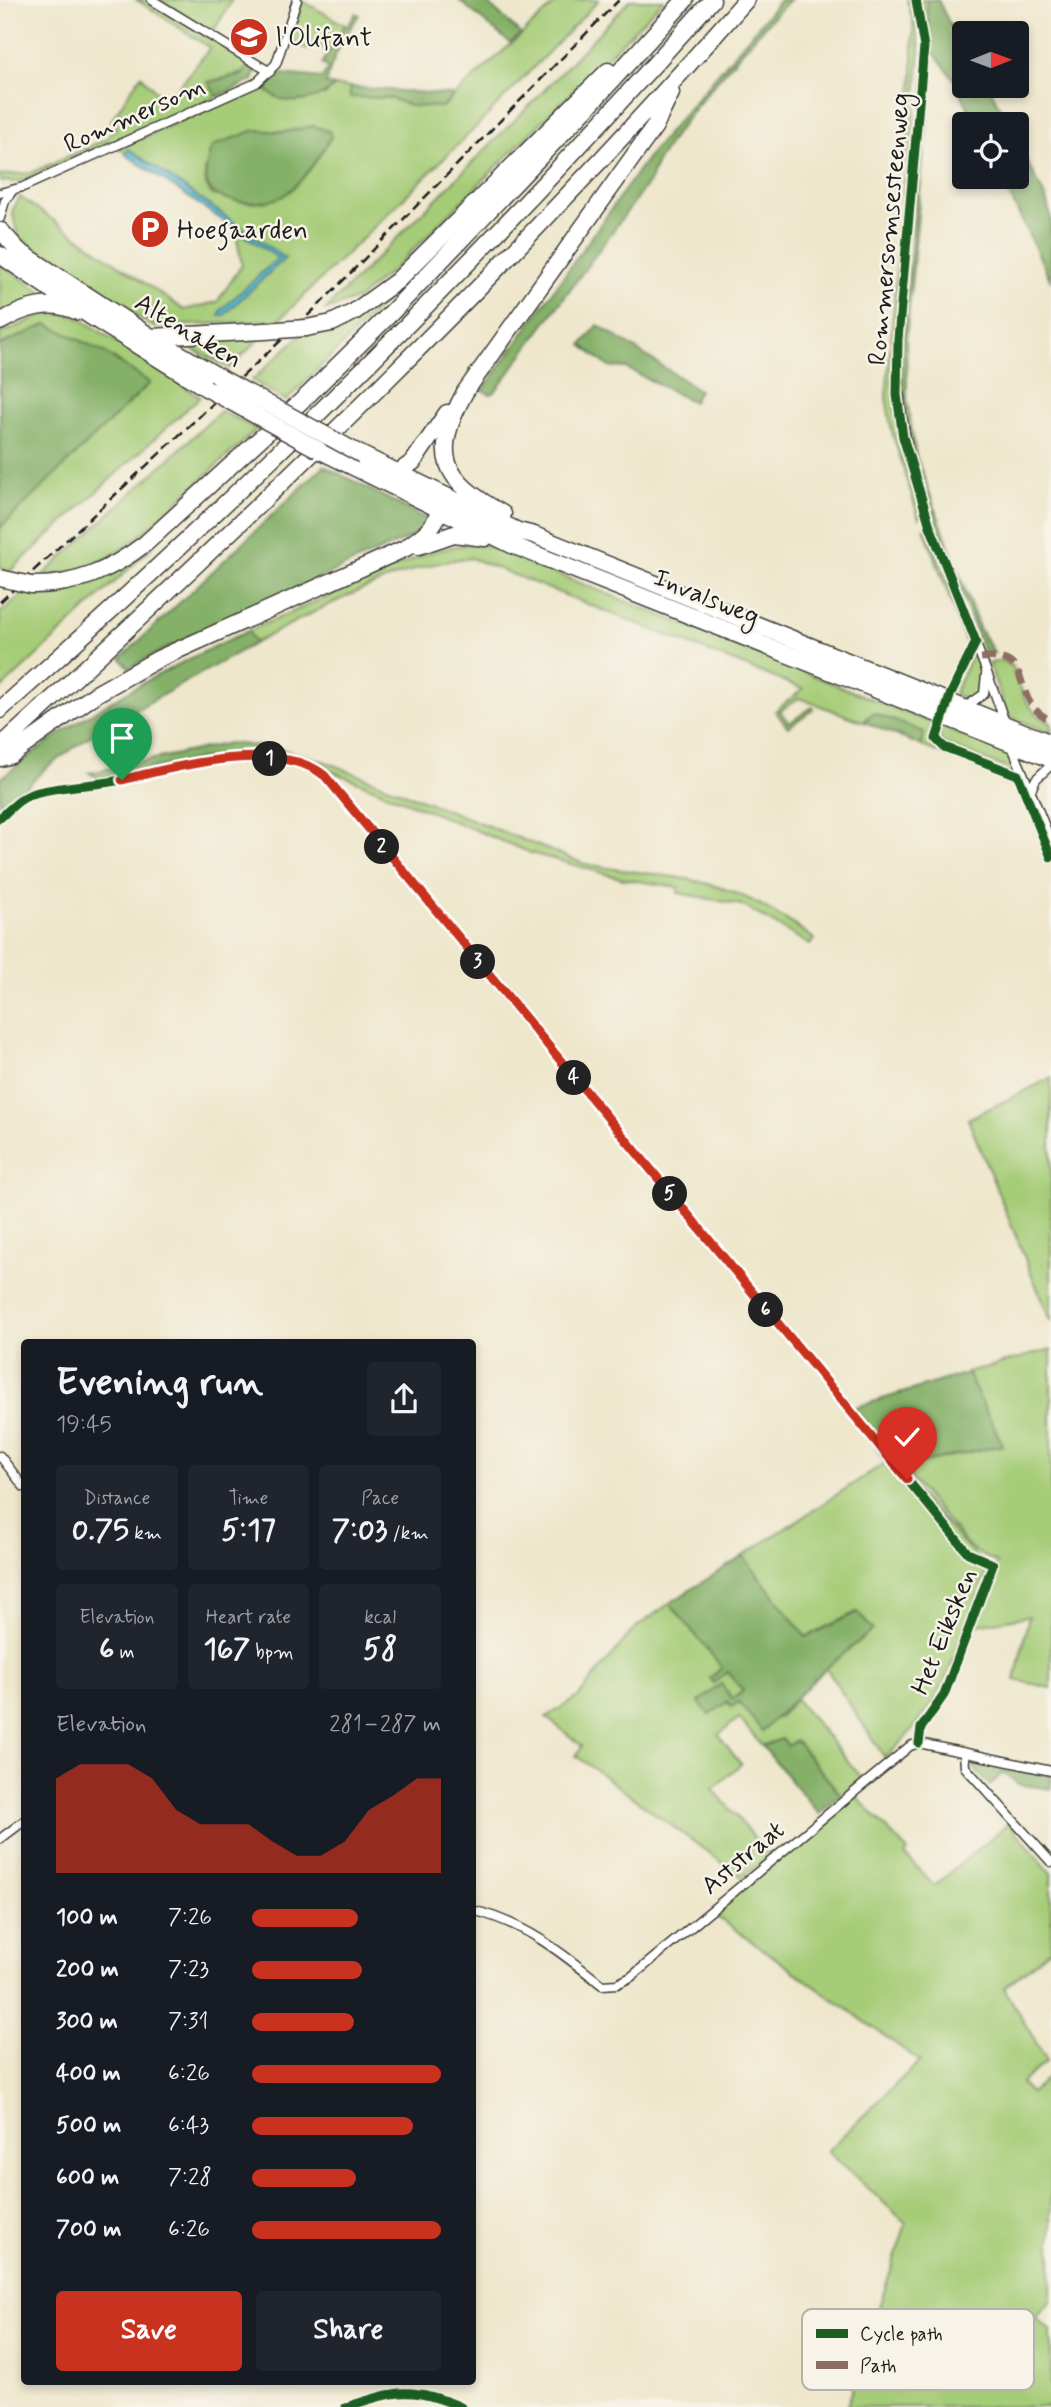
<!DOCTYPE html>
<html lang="en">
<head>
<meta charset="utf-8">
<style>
  :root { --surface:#171b24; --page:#20242c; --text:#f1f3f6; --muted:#9ea1a6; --accent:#c8321e }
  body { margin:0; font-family:Mynerve,sans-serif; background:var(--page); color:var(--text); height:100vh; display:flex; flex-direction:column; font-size:26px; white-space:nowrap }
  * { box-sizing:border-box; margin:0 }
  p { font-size:23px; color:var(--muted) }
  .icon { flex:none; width:38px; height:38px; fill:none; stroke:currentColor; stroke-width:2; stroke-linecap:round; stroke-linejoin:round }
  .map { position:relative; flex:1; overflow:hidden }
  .side { position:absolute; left:21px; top:1339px; width:455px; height:1046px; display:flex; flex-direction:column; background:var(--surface); border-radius:7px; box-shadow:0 4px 10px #0003 }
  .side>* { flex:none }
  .needle { width:46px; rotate:89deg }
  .tools { position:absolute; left:952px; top:21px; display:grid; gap:14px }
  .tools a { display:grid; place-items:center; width:77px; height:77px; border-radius:7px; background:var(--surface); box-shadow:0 4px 10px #0003; font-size:35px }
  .pin { position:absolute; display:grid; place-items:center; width:60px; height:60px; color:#fff; margin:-72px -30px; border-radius:50% 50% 50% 0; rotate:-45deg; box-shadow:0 0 7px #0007 }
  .pin .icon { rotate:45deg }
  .km { position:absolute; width:35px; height:35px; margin:-18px; border-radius:50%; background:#222; color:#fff; font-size:19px; line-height:35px; text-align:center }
  .round { display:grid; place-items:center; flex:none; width:74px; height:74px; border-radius:7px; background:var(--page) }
  .head { display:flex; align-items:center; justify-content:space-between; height:119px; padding:0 35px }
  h1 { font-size:38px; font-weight:700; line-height:52px }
  .stats { display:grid; grid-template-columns:repeat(3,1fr); gap:10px; height:119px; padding:7px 35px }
  .stats div { display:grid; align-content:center; border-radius:7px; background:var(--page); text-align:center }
  .stats b { font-size:30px; font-weight:700 }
  .stats small { font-size:19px; font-weight:400 }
  .stats p { font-size:19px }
  .chart { height:196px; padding:14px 35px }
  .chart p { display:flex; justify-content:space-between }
  .chart svg { width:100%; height:126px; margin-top:7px; fill:var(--accent); opacity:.7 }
  .button { display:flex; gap:14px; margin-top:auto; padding:14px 35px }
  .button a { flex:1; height:80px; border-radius:7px; background:var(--accent); color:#fff; font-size:28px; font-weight:700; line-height:80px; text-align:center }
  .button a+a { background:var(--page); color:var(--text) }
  ul { padding:0 35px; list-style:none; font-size:23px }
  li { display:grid; grid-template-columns:112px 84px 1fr; align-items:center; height:52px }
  li i { height:18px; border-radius:9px; background:var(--accent) }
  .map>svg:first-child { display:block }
  .green { fill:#a5cc77; stroke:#60744a; stroke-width:2; fill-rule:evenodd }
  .forest { fill:#84b068; stroke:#506642; stroke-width:2 }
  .water { fill:#4cb4cb; stroke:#346874; stroke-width:2 }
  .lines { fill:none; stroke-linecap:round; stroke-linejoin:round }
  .street-casing { stroke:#3c3a36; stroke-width:11 }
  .highway-casing { stroke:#3c3a36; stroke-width:19 }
  .street { stroke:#fff; stroke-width:8 }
  .highway { stroke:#fff; stroke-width:16 }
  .rail { stroke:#1c1c1c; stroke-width:2.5; stroke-dasharray:10 5; stroke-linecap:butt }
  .highway-bridge-casing { stroke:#3c3a36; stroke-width:19; stroke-linecap:butt }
  .highway-bridge { stroke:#fff; stroke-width:16 }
  .quiet { stroke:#8d6e63; stroke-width:7; stroke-dasharray:14 7; stroke-linecap:butt }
  .cycleway-casing { stroke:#f7f3e8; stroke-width:13 }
  .cycleway { stroke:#1b5e20; stroke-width:9 }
  .route-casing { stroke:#fff; stroke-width:14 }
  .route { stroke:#c8321e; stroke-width:9 }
  .labels { text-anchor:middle; stroke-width:5; stroke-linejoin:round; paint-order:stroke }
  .poi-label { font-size:26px; fill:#1c1c1c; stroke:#f7f3e8; text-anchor:start }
  .street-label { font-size:26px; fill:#1c1c1c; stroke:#f7f3e8 }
  .key { fill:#f7f3e8; stroke:#b5b2ab; stroke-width:2 }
  .key-label { font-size:19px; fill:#1c1c1c }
</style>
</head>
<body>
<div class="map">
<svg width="1051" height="2407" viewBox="0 0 1051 2407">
  <rect width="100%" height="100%" fill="#f7f3e8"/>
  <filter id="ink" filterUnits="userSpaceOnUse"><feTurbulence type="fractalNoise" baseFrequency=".0143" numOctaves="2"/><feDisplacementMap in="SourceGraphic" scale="14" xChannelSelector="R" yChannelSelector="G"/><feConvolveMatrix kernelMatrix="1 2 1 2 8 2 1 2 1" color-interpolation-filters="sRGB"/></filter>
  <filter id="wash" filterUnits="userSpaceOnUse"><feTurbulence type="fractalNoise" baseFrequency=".00686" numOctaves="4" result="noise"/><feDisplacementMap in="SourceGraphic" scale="28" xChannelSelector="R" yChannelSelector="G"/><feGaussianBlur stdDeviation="1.57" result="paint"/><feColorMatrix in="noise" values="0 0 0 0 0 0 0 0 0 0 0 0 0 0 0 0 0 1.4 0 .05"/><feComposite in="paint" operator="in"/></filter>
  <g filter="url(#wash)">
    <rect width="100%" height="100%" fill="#eee7cc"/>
    <path class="green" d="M137,0H146L250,63L245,72L209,83L217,97L37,175L16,182L0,181V175L31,173L108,138V135L116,128L110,122L141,75L162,98L177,89L210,48Z
      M160,0H232L213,32Z
      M301,0L345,25L329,52L314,43L308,50L289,39Z
      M559,0H599L475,128L279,320L154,327L87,285L18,236L12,211L20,197L184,310L217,302L242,265L235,228L119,148L262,85L269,93L325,95L335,86L349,87L350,97L390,98L411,106L442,107ZM314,126L311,165L282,196L256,203L212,195L206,185L205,171L255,130L284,132Z
      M630,0H664L396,267L359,298L324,311L535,100Z
      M907,0H912L920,49L892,382L897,427L923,515L919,518L892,432L886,398L913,75V21Z
      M921,0H926L932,36L927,119H923L927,33Z
      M0,265L4,266L55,301L0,317Z
      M404,283L286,401L252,380L303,333Z
      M51,311L74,316L92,326L200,397L9,572L0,568V528L149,383L104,352L47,325L0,345V334Z
      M262,336L230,368L175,341Z
      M221,411L257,429C236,449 214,468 193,487C149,529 108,574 43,575Z
      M924,528H927L970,643H966Z
      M465,544L484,545L507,554L927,721L936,725L934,737L939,747L1014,776L1019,783L922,746L923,732L867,717L864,722L799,698L780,711L789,723L812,707L814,709L788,727L775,711L803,689L471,558C407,562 312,612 255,643L248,631L428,553Z
      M153,546L0,690V613L26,591C82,592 108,577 153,546Z
      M973,651L982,677L977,695L967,701L954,694Z
      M1001,660L1012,666C1022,690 1025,711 1051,723V733L1010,717L1006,712L989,664Z
      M941,727L1008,752L1021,774L943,743L939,737Z
      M277,748L326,762L582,863C625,873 672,873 715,886C751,896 784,917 814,939L810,945L742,905L678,893V887L624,879L531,853L310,762L276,756Z
      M1051,1078V1322L968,1119Z
      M1051,1349V1688L1015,1680L1029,1616L972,1626L997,1563L972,1550L901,1467L1002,1445L967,1373Z
      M888,1461L982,1563L986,1573C958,1647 946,1703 885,1758L826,1668L873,1630L857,1612L806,1637L743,1556Z
      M670,1603L722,1668L710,1678L713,1682L727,1671L743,1691L733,1699L721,1684L709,1715L727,1701L739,1702L778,1718L796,1699L862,1778L841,1795L796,1741L788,1747L782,1739L762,1746L739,1718L718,1735L741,1764L713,1789L770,1856L742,1877L576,1756L582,1746L546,1717L578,1697L634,1629Z
      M856,1796L908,1851L905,1855L934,1886L1009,1823L1051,1873V1949L1004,1988L1047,2061L1021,2083L1030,2093L1051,2075V2301L1036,2318L1051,2330V2407H847L906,2223L827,2151L920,2061L713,1914Z"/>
    <path class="forest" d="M459,0H484L521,34L510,43Z
      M780,0H790C763,25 654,149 651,179L494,393L489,394L483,390L651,153Z
      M926,0H938L964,53V86H989L1008,124H976L955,81L932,50Z
      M356,13L359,15C344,38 332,57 326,84L335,86C313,104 281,109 262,85L273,73L322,78L328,68L322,64L345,25L348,26Z
      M250,63L257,70L253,80L217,97L208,82L242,75Z
      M349,87H350L454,95L442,107L411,106L390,98L350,97Z
      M923,119H927L906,339L907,400L916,456L979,628L994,653L982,649L909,447L900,369Z
      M314,126L329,131L331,137C319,157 303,183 283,196C274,201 257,203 246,202C206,199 198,185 212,146L255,130L284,132Z
      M1017,141L1046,199L1051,218V281L1001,177H1017Z
      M47,324L104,352L150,383L0,528V345Z
      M598,325L699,390L693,402L626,368L609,367L582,345Z
      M324,466L429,520L422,532L198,632L129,668L121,658Z
      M248,631L255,643L93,734L46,768L0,812V779C76,716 160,671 248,631Z
      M873,713L924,732L922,746L864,722Z
      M229,743L277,748L276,756H214L100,779L89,773Z
      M967,1373L1003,1445L901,1467L853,1408Z
      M743,1556L806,1637L857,1612L873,1630L826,1668L762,1731L739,1702L732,1707L727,1702L709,1715L699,1702L721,1684L733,1699L743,1691L727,1672L714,1683L710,1678L722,1668L670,1603Z
      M782,1739L788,1746L796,1741L841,1795L819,1814L762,1746Z
      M979,1760L1051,1776V1789L1018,1784L1003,1772L990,1786L972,1766L973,1761Z"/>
    <path class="water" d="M129,149L285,258L223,316H219L221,310L278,258L125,154Z"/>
  </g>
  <g filter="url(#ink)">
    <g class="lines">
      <g class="street-casing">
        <path id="street" d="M152,0L270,72
          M916,0L924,47L898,339C891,475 964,597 1005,723
          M0,193L23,187L256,83L276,64L297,0
          M0,218L5,201L13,190
          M965,707L984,694L986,674
          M1011,744L1051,841
          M1031,790L1036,779L1051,765
          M0,818C10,809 22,796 35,793C62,785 93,786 121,780C174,769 278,736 325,776L968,1553L993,1564L944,1695L921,1728L919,1743
          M0,1456L24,1487
          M964,1753L965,1767L1051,1862
          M0,1839L24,1821
          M472,1910C525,1923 561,1952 602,1985L617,1984L631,1977L910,1746L919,1743L1051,1771
          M346,2407C396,2391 411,2385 461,2407"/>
      </g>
      <g class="highway-casing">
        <path id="highway" d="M1,231L19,251L151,337L219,377
          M0,255L90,316L206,388
          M0,322C25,307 51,299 78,312
          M306,328L332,323L354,312L397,281L608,71
          M151,337L265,331
          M319,450L512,545L1051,759
          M362,455L518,531L534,535L1051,743
          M392,477L413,462L447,413
          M503,514C441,479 431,455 465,392L655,126L671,93
          M419,546L454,534L485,538
          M31,585C76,586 111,570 146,543L309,394L393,311L595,99L685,0
          M0,710C251,488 489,251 712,0
          M0,747C260,509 513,265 746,0
          M0,758L11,755L96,694L158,659L406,548C423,535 440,526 439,502"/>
      </g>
      <use href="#street" class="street"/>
      <use href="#highway" class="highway"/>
      <path class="rail" d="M0,602L319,305L619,0"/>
      <g class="highway-bridge-casing">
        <path id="highway-bridge" d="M265,331L306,328
          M219,377L362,455
          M206,388L319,450
          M0,578L31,585"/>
      </g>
      <use href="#highway-bridge" class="highway-bridge"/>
      <path class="quiet" d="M981,658C1039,652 1007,702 1051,720"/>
      <g class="cycleway-casing">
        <path id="cycleway" d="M916,0L924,47L898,339L897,395L903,437L930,526L976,642L951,693L936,739L944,747L1018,775L1051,857
          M0,818C10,809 22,796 35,793C62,785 93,786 121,780C174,769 278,736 325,776L968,1553L993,1564L944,1695L921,1728L919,1743
          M346,2407C396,2391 411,2385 461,2407"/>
      </g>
      <use href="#cycleway" class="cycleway"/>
    </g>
  </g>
  <g class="lines" filter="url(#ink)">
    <g class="route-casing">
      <path id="route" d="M122,780C173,767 280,738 325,776L907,1479"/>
    </g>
    <use href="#route" class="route"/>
  </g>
  <defs>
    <g id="school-disc" transform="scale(2.0125)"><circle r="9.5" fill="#c8321e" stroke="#f7f3e8"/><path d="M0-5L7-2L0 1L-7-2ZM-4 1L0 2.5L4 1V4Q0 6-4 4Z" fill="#fff"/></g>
    <g id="parking-disc" transform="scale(2.0125)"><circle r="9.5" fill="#c8321e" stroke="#f7f3e8"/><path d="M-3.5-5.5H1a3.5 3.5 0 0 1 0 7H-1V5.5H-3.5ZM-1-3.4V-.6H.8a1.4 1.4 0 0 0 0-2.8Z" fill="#fff"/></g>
  </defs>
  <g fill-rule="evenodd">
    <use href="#school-disc" x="249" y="37"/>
    <use href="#parking-disc" x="150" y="229"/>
  </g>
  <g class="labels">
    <g class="poi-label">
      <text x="276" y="46">l'Olifant</text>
      <text x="177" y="238">Hoegaarden</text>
    </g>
    <g class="street-label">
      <text transform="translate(134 114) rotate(-24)" y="9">Rommersom</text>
      <text transform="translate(888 229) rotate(-85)" y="9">Rommersomsesteenweg</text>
      <text transform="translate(189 330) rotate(31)" y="9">Altenaken</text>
      <text transform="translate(707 596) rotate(22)" y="9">Invalsweg</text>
      <text transform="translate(943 1631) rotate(-68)" y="9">Het Eiksken</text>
      <text transform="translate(742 1857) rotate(-40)" y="9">Aststraat</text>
    </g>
  </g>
  <rect x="802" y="2309" width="232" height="81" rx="10" class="key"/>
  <rect x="816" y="2329" width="32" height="9" fill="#1b5e20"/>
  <rect x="816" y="2361" width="32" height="8" fill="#8d6e63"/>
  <g class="key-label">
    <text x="860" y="2340">Cycle path</text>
    <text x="860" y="2372">Path</text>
  </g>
</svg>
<div class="tools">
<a><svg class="needle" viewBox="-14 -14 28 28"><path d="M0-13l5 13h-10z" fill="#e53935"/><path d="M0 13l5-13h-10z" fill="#9ea1a6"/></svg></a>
<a><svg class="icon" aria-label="locate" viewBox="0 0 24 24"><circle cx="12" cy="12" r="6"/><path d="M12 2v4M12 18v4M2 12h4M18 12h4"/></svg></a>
</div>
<div class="pin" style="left:122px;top:780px;background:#1e9e55"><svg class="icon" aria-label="arrive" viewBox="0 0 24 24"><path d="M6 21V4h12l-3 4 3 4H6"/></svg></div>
<div class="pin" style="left:907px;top:1479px;background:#d93025"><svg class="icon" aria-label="check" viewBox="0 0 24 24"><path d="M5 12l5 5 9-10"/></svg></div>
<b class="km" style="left:270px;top:759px">1</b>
<b class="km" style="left:382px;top:847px">2</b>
<b class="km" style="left:478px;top:962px">3</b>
<b class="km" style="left:574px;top:1078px">4</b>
<b class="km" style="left:670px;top:1194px">5</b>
<b class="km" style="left:766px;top:1310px">6</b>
<section class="side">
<div class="head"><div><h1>Evening run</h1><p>19:45</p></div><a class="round"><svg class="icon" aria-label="share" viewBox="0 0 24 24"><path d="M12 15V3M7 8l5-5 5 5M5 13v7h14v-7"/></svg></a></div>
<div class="stats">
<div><p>Distance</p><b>0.75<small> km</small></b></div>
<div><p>Time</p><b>5:17</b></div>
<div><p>Pace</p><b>7:03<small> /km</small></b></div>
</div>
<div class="stats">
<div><p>Elevation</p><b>6<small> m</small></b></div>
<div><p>Heart rate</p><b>167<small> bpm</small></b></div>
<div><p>kcal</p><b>58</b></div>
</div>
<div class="chart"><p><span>Elevation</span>281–287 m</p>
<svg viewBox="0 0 160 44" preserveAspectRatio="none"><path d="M0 44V11L10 6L20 6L30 6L40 11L50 22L60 27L70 27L80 27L90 33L100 38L110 38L120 33L130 22L140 17L150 11L160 11V44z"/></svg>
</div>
<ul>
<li><b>100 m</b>7:26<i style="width:56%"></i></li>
<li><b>200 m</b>7:23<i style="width:58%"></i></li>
<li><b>300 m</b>7:31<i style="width:54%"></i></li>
<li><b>400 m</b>6:26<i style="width:100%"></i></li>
<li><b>500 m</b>6:43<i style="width:85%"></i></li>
<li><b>600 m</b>7:28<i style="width:55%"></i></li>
<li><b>700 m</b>6:26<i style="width:100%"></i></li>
</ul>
<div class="button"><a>Save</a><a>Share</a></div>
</section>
</div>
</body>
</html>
